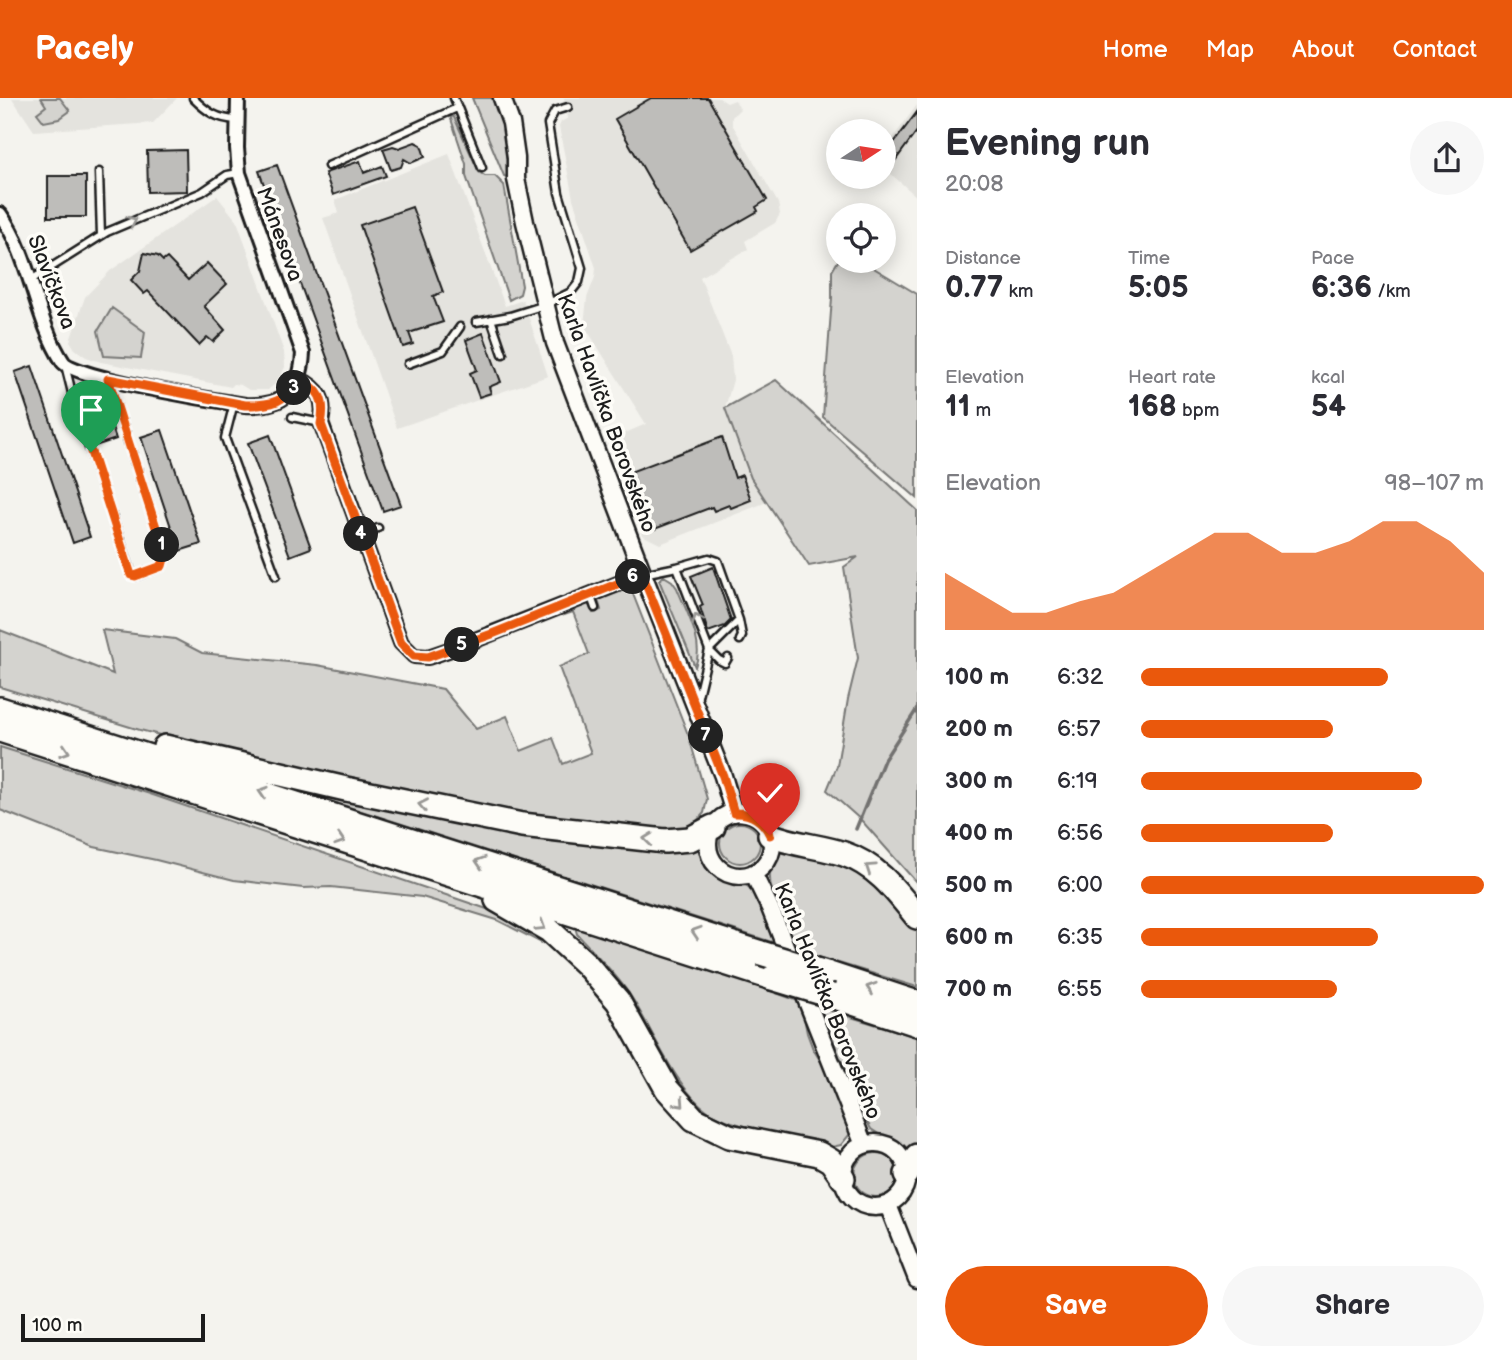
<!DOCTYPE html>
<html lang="en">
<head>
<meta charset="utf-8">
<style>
  :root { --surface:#fff; --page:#f7f7f7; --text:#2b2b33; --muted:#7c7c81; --accent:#ea580c }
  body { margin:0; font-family:"Balsamiq Sans",sans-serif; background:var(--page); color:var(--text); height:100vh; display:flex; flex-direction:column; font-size:26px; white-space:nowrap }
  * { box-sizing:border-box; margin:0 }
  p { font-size:23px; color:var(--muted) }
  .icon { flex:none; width:38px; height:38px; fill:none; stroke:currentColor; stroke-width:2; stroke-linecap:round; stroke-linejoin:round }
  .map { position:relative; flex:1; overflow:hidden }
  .drawer { display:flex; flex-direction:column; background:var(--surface); width:595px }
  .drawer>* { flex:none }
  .needle { width:46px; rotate:78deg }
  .controls { position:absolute; left:826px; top:21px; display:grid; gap:14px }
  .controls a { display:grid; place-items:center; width:70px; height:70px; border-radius:50%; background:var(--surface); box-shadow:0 4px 18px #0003; font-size:35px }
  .scale { position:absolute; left:21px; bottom:18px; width:184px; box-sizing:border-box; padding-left:7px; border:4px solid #1c1c1c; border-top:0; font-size:19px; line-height:24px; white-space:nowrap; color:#1c1c1c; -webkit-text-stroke:5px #fdfcf7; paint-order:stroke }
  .pin { position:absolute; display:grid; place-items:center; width:60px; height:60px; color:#fff; margin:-72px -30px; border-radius:50% 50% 50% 0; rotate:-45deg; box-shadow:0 0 7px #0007 }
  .pin .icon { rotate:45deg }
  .km { position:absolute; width:35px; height:35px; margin:-18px; border-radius:50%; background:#222; color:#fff; font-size:19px; line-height:35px; text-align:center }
  .round { display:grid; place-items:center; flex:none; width:74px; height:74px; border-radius:37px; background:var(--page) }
  .headline { display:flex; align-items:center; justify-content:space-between; height:119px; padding:0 28px }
  h1 { font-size:38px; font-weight:700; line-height:52px }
  .stats { display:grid; grid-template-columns:repeat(3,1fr); gap:10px; height:119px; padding:7px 28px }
  .stats div { display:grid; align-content:center }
  .stats b { font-size:30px; font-weight:700 }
  .stats small { font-size:19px; font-weight:400 }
  .stats p { font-size:19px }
  .chart { height:196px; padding:14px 28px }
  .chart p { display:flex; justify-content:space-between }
  .chart svg { width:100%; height:126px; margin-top:7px; fill:var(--accent); opacity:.7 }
  .primary-button { display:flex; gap:14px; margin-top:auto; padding:14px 28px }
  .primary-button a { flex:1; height:80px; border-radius:42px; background:var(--accent); color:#fff; font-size:28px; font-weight:700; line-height:80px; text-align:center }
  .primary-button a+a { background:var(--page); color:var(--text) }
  ul { padding:0 28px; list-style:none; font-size:23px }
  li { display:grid; grid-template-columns:112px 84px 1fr; align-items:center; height:52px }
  li i { height:18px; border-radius:9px; background:var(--accent) }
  header { display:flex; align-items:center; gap:42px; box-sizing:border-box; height:98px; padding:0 35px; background:var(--accent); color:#fff }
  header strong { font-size:33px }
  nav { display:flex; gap:38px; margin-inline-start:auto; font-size:24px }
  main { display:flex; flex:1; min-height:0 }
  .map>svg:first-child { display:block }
  .built { fill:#e4e3de }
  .green { fill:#d4d3cf; stroke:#787876; stroke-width:2 }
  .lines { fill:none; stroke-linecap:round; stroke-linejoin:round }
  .stream { stroke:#72716f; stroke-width:3.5 }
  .building { fill:#bebdba; stroke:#1c1c1c; stroke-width:2 }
  .service-casing { stroke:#1c1c1c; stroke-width:11 }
  .minor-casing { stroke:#1c1c1c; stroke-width:18 }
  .tertiary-casing { stroke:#1c1c1c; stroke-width:21 }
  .motorway-casing { stroke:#1c1c1c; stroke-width:28 }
  .service { stroke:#fdfcf7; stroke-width:6 }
  .minor { stroke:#fdfcf7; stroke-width:12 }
  .tertiary { stroke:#fdfcf7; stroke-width:16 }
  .motorway { stroke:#fdfcf7; stroke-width:23 }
  .motorway-bridge-casing { stroke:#1c1c1c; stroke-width:28; stroke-linecap:butt }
  .motorway-bridge { stroke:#fdfcf7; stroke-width:23 }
  .oneway { stroke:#989794 }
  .route-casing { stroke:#fff; stroke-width:14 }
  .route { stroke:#ea580c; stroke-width:9 }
  .labels { text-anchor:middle; stroke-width:7; stroke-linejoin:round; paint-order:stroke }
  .street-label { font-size:21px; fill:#1c1c1c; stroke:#fdfcf7 }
</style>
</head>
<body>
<header>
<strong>Pacely</strong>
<nav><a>Home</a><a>Map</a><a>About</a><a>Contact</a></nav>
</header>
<main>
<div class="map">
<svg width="917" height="1262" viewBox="0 0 917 1262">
  <rect width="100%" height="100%" fill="#f4f3ee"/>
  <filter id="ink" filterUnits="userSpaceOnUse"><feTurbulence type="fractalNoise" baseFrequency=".0143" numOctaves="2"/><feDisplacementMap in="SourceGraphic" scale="14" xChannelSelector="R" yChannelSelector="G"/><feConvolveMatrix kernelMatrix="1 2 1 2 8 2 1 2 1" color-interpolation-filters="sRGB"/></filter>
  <g filter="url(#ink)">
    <path class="built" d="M12,0H177L153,25L34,33Z
      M564,0H719L727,5L735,2L740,11L732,19V26L778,105L780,116L775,125L745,143L748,151L700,179L731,258L733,282L725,310L751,380L767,404L660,446L642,437L624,387L611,341L646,326L584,227L587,200L595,179L596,170L573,101L559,29L561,24L568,20Z
      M917,7V99L884,70V52Z
      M449,56L505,208L523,202L548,278L397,330L323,120L339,115L335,102Z
      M217,98L237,123L284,254L285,269L278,283L268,292H249L241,287L234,286L231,289L101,264L86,259L75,251L70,243L85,199L110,173Z"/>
    <path class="green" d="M41,0H60L70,13L59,21L44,24L37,15L46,8Z
      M472,0H496L506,31L507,79L504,78Z
      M450,18L454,19L479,74L485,78H495L504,87L522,188L520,196L509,202L466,78V66Z
      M838,163H862L917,196V400L823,319L832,200V173Z
      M112,210L145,234L141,260L104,258L98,233Z
      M776,282L917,412V785L862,723L827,692L837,668L848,601L858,560L844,469L858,459L809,468L751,380L725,310Z
      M664,478L672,483L677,490C686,513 705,545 695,569L659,482Z
      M629,486L689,639L707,701L704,715L695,725L682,730L680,733L490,714L262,663L140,632L0,589V532L113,576L102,532L175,541L202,555L317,567L443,591L476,631L507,618L521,653L553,640L563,666L591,655L559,569L589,556L573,514L564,517V513L587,503L593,515L601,512L597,499Z
      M0,649L150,696L487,811L534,835L540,844L497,822L422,799L331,789L303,790L234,782L156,762L94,749L0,712Z
      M277,686L552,734L679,753L702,750C709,783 732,774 751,791C765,805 770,828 778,846Z
      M720 745a20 20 0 1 1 40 0a20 20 0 1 1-40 0Z
      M786,752L864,772L917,829V889L796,852C787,833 768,796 770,775C771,768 776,760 778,753Z
      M579,828L699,867L801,904L807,935L813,951L830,978L849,1024L850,1036L841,1047L832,1049C797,1037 738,1032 708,1013C676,992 652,930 630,897C615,874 595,856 577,836L575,829Z
      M821,910L917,939V1044L905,1053L871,1031L858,1007Z
      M854 1077a22 22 0 1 1 44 0a22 22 0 1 1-44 0Z"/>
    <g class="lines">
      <path class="stream" d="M856,731L884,662L917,611"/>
    </g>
    <path class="building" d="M651,0H708L767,102L756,109L758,113L690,152L615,21Z
      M917,14V33L892,67L884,61V58Z
      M415,44L421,47L425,59L411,65L404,61L401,69L391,72L383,51L393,48L399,50Z
      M186,52L187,93L148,94L147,53Z
      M360,63L364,75L382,68L386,78L333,97L325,75Z
      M277,67L401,407L383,413L259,73Z
      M48,78H86V119H48Z
      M412,109L443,194L433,198L443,224L409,235L413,246L403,249L360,127Z
      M144,155L158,158L163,163L167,160L188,182L207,165L227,186L204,208L225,232L213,244L207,239L199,247L148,193L144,196L131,182L140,173Z
      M483,235L501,284L489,289L491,295L479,299L470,275L477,272L466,242Z
      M32,268L90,439L73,445L15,274Z
      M105,308L116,341L95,348L84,315Z
      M162,332L201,446L179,453L141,339Z
      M270,337L311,450L290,458L248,345Z
      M722,339L735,380L742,377L751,402L731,410L729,407L714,413L712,409L652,432L630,374Z
      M713,469L731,522L725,528L708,534L700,509L703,507L691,478Z"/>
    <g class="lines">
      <g class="service-casing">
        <path id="service" d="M193,0C207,14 217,21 237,22
          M454,0L482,70
          M328,68L457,10
          M99,74L101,138
          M31,182L107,134L202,94L227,77L239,75
          M491,221L503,256
          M476,224L510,218L545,207L571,194L579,184L582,170L559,95L548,26L555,13L568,9
          M408,266L443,253L460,229
          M65,267L76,311L132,477L136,478L162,468L165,457L108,281
          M234,305L225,340L276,478
          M292,319L321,325
          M361,437L378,430
          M677,469L709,460L718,463L739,522L709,552L719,562L725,565L728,560
          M643,476L677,469L709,552L697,602
          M590,496L595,510
          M739,522L742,538L740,542"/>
      </g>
      <g class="minor-casing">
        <path id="minor" d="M0,116C32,161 34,219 63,264C74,280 218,303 245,307C284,309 301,294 303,255L239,75L237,50L238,0
          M299,281C320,291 326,302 321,325L401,545L414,558L428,559L460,548L643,476"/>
      </g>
      <g class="tertiary-casing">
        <path id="tertiary" d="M502,0L511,25L516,60V81L525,124L555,245L643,476L723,678L734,715
          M708 746a32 32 0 1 1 64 0a32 32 0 1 1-64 0Z
          M753,775L770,810L864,1047
          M843 1077a32 32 0 1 1 64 0a32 32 0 1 1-64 0Z
          M888,1107L917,1181"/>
      </g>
      <g class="motorway-casing">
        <path id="motorway" d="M0,611L761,855
          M0,632L772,880
          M165,649L346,691L522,727L665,743L690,741L713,729
          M770,737C794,747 820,748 844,756C877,767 896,793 917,819
          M497,802L549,832L587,867L618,903L667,991L694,1021L729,1038L819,1056L831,1063L843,1080
          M826,875L917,905
          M832,898L917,926
          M907,1076L917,1058"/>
      </g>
      <use href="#service" class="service"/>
      <use href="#minor" class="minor"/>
      <use href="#tertiary" class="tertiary"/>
      <use href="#motorway" class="motorway"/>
      <g class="motorway-bridge-casing">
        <path id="motorway-bridge" d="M761,855L826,875
          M772,880L832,898"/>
      </g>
      <use href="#motorway-bridge" class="motorway-bridge"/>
    </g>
    <defs><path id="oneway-chevron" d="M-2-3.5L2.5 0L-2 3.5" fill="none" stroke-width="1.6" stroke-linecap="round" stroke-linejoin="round" transform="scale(1.75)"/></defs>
    <g class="oneway">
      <use href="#oneway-chevron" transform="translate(132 123) rotate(-24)"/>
      <use href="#oneway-chevron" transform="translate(697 521) rotate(-111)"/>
      <use href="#oneway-chevron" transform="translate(65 653) rotate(18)"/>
      <use href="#oneway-chevron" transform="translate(263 694) rotate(-162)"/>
      <use href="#oneway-chevron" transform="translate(423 707) rotate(-169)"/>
      <use href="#oneway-chevron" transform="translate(648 741) rotate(-174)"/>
      <use href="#oneway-chevron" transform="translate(340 742) rotate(18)"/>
      <use href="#oneway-chevron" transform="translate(480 764) rotate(-162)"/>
      <use href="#oneway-chevron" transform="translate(870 770) rotate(-146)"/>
      <use href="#oneway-chevron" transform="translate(541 828) rotate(32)"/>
      <use href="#oneway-chevron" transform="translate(696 834) rotate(-162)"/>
      <use href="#oneway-chevron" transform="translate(871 890) rotate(-162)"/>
      <use href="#oneway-chevron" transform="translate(680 1005) rotate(48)"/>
    </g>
  </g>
  <g class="lines" filter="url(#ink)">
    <g class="route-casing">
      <path id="route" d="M91,354L131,477L135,478L162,468L165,457L108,281L245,307C270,308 287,304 299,281C320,291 326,302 321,326L401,545L414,558L428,559L492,536L642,476L723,678L734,715C752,714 763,722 770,737"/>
    </g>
    <use href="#route" class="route"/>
  </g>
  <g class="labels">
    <g class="street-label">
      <text transform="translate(280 136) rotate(70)" y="7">Mánesova</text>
      <text transform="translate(52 184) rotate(69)" y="7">Slavíčkova</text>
      <text transform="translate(607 315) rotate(70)" y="7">Karla Havlíčka Borovského</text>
      <text transform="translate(828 903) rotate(68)" y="7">Karla Havlíčka Borovského</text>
    </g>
  </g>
</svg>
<div class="controls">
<a><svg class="needle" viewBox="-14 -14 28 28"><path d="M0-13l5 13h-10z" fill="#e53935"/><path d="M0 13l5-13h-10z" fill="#7c7c81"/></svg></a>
<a><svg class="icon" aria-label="locate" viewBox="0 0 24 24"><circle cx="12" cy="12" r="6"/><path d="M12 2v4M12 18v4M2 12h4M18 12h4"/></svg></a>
</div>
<div class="scale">100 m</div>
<div class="pin" style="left:91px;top:354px;background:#1e9e55"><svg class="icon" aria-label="arrive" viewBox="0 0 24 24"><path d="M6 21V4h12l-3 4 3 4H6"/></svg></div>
<div class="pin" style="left:770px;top:737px;background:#d93025"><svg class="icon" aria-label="check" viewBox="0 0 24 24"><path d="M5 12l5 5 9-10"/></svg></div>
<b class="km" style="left:162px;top:447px">1</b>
<b class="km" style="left:294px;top:290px">3</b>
<b class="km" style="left:361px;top:436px">4</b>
<b class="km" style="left:462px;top:547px">5</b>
<b class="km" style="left:633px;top:479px">6</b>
<b class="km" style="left:706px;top:638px">7</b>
</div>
<section class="drawer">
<div class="headline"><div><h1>Evening run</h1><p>20:08</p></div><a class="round"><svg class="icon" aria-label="share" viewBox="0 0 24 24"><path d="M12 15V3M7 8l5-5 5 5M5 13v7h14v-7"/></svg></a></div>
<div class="stats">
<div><p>Distance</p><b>0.77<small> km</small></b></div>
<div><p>Time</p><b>5:05</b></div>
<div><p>Pace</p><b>6:36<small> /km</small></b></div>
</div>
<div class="stats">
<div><p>Elevation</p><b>11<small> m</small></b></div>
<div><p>Heart rate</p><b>168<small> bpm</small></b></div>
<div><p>kcal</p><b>54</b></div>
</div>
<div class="chart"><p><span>Elevation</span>98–107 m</p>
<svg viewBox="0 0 160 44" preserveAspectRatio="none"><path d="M0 44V24L10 31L20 38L30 38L40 34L50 31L60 24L70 17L80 10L90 10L100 17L110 17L120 13L130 6L140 6L150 13L160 24V44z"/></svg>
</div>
<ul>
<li><b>100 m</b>6:32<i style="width:72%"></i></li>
<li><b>200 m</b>6:57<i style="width:56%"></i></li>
<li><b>300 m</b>6:19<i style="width:82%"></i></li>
<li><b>400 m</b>6:56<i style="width:56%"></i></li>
<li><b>500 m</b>6:00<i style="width:100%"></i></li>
<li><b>600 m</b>6:35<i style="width:69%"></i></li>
<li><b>700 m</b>6:55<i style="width:57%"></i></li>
</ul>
<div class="primary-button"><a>Save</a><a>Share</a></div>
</section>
</main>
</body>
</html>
